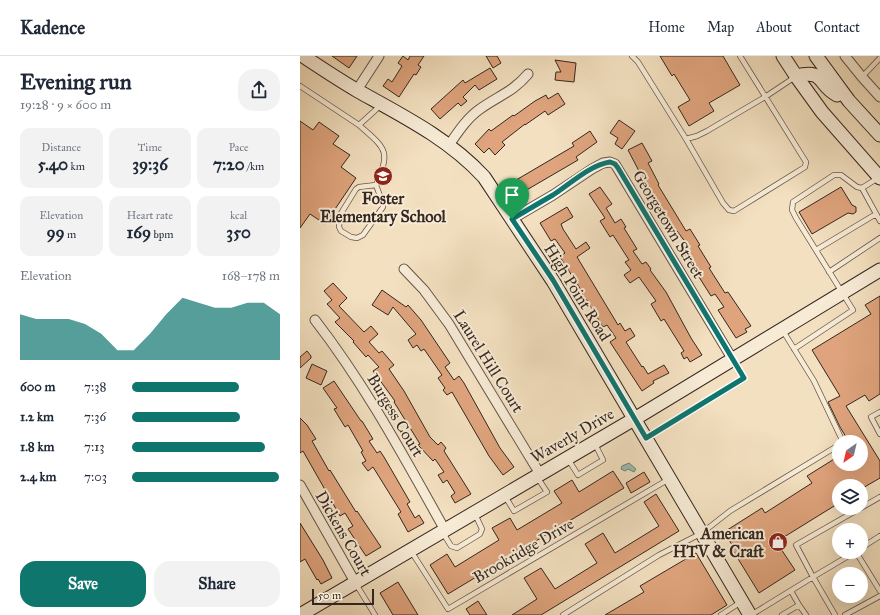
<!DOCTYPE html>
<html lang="en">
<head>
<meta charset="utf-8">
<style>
  :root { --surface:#fff; --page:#f2f2f3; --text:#1f2937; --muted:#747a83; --line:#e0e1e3; --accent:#0f766e }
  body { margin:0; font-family:"IM FELL Great Primer",serif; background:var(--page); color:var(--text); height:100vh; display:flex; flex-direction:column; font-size:15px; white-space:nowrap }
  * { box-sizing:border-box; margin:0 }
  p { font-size:13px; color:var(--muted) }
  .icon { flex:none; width:22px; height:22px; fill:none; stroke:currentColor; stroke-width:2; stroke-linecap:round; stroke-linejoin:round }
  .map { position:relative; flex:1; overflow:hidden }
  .panel { display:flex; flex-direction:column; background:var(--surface); width:300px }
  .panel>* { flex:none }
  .needle { width:26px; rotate:214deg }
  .tools { position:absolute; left:532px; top:379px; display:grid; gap:8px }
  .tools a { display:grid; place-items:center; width:36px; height:36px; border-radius:50%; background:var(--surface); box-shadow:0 4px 16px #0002; font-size:20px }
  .scale { position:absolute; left:12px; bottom:10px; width:62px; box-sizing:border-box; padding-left:4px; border:2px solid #342720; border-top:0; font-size:11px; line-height:14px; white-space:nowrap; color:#342720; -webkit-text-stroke:3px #f7ebd6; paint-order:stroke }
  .pin { position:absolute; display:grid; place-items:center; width:34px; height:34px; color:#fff; margin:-41px -17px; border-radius:50% 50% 50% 0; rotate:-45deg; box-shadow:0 0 4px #0007 }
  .pin .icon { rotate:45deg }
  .round { display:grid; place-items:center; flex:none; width:42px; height:42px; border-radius:16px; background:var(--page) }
  .summary { display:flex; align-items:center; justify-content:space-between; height:68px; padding:0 20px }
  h1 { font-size:22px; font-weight:700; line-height:30px }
  .stats { display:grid; grid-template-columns:repeat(3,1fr); gap:6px; height:68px; padding:4px 20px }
  .stats div { display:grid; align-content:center; border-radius:10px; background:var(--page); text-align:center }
  .stats b { font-size:17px; font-weight:700 }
  .stats small { font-size:11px; font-weight:400 }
  .stats p { font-size:11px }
  .chart { height:112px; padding:8px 20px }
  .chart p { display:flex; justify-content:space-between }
  .chart svg { width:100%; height:72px; margin-top:4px; fill:var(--accent); opacity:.7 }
  .action { display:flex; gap:8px; margin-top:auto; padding:8px 20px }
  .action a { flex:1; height:46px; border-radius:16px; background:var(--accent); color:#fff; font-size:16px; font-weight:700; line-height:46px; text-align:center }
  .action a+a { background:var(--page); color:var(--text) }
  ul { padding:0 20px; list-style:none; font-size:13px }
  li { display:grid; grid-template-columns:64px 48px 1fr; align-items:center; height:30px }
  li i { height:10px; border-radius:5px; background:var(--accent) }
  header { display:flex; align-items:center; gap:24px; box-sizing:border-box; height:56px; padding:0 20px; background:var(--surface); border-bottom:1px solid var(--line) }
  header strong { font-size:19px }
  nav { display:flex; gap:22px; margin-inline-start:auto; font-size:14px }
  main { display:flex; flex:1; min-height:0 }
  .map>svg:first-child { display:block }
  .water { fill:#9bbdb2; stroke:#728178 }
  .building { fill:#dfa47d; stroke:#342720 }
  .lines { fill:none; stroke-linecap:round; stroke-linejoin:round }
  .lane-casing { stroke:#645548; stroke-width:6 }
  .street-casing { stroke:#645548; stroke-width:11 }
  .secondary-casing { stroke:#342720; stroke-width:15 }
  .lane { stroke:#f7ebd6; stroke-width:4.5 }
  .street { stroke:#f7ebd6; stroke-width:9 }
  .secondary { stroke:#f7ebd6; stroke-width:13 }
  .route-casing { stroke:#fff; stroke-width:8 }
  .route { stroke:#0f766e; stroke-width:5 }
  .labels { text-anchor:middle; stroke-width:4; stroke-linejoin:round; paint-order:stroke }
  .poi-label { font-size:16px; font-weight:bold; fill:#342720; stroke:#f7ebd6 }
  .street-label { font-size:16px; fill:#342720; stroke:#f7ebd6 }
</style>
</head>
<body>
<header>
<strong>Kadence</strong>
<nav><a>Home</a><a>Map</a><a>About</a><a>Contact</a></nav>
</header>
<main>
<section class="panel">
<div class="summary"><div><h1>Evening run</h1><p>19:28 · 9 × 600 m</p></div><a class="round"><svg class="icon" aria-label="share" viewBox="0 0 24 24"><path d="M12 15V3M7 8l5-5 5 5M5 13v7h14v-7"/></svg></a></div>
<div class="stats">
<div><p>Distance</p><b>5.40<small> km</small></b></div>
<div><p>Time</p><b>39:36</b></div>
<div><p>Pace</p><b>7:20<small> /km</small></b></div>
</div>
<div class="stats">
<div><p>Elevation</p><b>99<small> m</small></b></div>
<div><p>Heart rate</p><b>169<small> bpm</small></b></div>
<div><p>kcal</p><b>350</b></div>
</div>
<div class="chart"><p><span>Elevation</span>168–178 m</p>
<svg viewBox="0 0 160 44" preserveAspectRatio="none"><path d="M0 44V16L10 19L20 19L30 19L40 22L50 28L60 38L70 38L80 28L90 16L100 6L110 9L120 12L130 12L140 9L150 9L160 16V44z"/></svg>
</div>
<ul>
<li><b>600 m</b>7:38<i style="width:72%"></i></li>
<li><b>1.2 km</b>7:36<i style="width:73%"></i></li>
<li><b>1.8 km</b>7:13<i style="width:90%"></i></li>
<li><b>2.4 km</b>7:03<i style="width:99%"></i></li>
</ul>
<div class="action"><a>Save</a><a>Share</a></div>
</section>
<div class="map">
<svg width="580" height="559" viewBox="0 0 580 559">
  <rect width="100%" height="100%" fill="#f3e0c0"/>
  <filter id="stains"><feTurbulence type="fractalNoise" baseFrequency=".005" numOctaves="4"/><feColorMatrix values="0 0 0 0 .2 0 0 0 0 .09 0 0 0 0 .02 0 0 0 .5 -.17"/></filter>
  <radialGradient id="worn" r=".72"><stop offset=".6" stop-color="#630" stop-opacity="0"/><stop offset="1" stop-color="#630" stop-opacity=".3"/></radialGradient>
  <path class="water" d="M329,407L336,413L334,416L328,413L325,415L321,413L322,410Z"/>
  <path class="building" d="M32,0H57L49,12Z
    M103,0L108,4L110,0H124L118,9L121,11L116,19L114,18L99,41L83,30L88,23L92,26L102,10L98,7Z
    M186,0H197L201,7L193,12Z
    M360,0H423L440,29L409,47L414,55L389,70L378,51L390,44L374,18L372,20Z
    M255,4L276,7L274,26L255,24L256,16H261Z
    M190,12L197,23L179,34L175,29L163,41L167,45L161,50L158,47L140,63L131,53L163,24L165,27Z
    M258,37L265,48L248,59L245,55L225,69V68L202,86L205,89L195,99L189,92L184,97L175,88L189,73L191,75L213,59L214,60L235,45L246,39L248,43Z
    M319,64L335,75L322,93L315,88L318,82L310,77Z
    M0,65L13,74L19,66L39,80L33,88L50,99L41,111L56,122L25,168L10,158L0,172Z
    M290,75L297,86L276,101L278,104L218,139L211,127L274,90L272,87Z
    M342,87L352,105L348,107L359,128L358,129L386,175L390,173L400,189L398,190L411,211L409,212L425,237L428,236L451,270L445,273L447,276L436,282L418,254L424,251L415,238L411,240L380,191L386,187L377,175L372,178L338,118L340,117L328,94Z
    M300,131L312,148L306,152L315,167L321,163L326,171L324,172L337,193L333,195L342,208L346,206L351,213L350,214L366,236L391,282L402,299L390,306L387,301L384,303L381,297L384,295L364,263L361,265L351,248L356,245L339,221L330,227L324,219L331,214L325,206L329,204L313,179L310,181L300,165L305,162L289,138Z
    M541,131L552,149L556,151V156L553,158L548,157L512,178L499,156Z
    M267,151L273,161L261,168L263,173L276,193L286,186L290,192L277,201L318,269L320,267L325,275L330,272L335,280L326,286L342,311L343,310L348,318L364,309L369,317L353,325L354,327L342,335L310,286L316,282L307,269L303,271L286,243L285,244L281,238L283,237L260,201L265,197L255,183L251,185L240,167Z
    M33,227L47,242L39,250L64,276L71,270L78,278L69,286L79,297L82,295L94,309L89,313L104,335L130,381L138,389L141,386L146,392L144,395L171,438L155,447L151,440L155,437L147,424L143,427L138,419L144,416L135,403L133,405L118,389L120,388L94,346L95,345L73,315L79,311L68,299L66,301L53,286L54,285L35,266L40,262L27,248L32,244L24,235Z
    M82,234L106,251L108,249L121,264L150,307L145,311L154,324L159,320L164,327L200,392L214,411L203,419L189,400L152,336L147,339L143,334L145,332L138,322L142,319L124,293L121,295L117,289L113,292L108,284L116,278L93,251L88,259L72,249Z
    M580,240V338L569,345L565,339L546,350L580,405V422L561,433V430H539V447L484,481L481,493L495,514L459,537L432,493L434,492L424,476L462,452L465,457L512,427L507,420L539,400V408H561V386H549L540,371L528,346L540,340L512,294L571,258L565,249Z
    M7,295L11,300V302L0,312V301Z
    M12,308L27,315L21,329L6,322Z
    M34,325L61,365H62L73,383L69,385L77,397L80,395L84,401L110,446L107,448L115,462L119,459L124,467L108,476L98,458L101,456L73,411L68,415L62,407L66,405L61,396L63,395L48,369L45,371L34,353L37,352L23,332Z
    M0,362L7,369L16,383L12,385L29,415L30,414L56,456L57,455L81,491L66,500L48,473L53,470L45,457L40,460L3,395L0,397Z
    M313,415L324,432L148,538L130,509L147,498L155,511L199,484L192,472L210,462L217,474L262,447L254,435L272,424L279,436Z
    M344,416L350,426L331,437L326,427Z
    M356,438L379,475L241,559H212L237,543L224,522L241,512L255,533L297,507L285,488L303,477L315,497L359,470L344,446Z
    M0,467L23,504L32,522L21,528L18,523L17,524L5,503L0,506Z
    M396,497L427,549L411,559H305L344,536L340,530Z
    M98,526L118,559H93L80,537Z
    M178,545L187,559H170L166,553Z"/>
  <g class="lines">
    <g class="lane-casing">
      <path id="lane" d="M332,0L338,6L386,83L423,147L429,154L434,155L505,111L506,106L440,0
        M562,21L580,2
        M0,30L59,69
        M386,83L397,80L407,75L465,41L495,21
        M76,129L83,148V151L63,179L57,182L51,181L41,175L39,171L40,159L56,133L59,131L76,129C91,94 86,93 59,69L81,49
        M562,132L580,165
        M516,194L576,158
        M529,216L580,182
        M483,275L514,325L543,386
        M494,293L553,254L496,162L492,154L493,146L534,119H541L557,131L562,132L578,122
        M580,356L571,361L580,378
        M347,382L444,323L433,304
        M268,403L278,419L303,404L295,388
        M205,440L214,455L247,436L237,421
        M143,477L151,490L157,492L180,478L182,473L175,458
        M561,492L580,480
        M111,495L148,553L369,423
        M555,496L513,521L496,489L580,441
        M556,496L580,535
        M56,528L75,559
        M499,549L506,559
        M263,559L359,499L402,477L430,455L539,389
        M421,559L441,546
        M451,559L513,521L535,559
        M482,559L499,549L491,535
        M545,559L580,540"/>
    </g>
    <g class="street-casing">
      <path id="street" d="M545,0L562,21L580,41
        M57,34L79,0
        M149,89C158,76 167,62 180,53C198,40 213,36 228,18
        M212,163L253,139L292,113L303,107L310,106L315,108L433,304
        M104,213L124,234L149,268L240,418
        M15,264C66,330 104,401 145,474
        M0,429L55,526"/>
    </g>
    <g class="secondary-casing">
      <path id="secondary" d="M3,0C21,12 39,24 58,35C103,60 149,83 184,121L253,225L450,559
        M483,0L496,20L522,56L580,122
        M516,0L549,45L580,79
        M496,20C525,13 517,28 537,39
        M0,559L341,359L580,214"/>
    </g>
    <use href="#lane" class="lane"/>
    <use href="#street" class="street"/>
    <use href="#secondary" class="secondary"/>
  </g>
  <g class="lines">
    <g class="route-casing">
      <path id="route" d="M310,106L315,108L318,112L444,322L346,382L253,224L212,163C226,155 239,147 253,139C270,128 290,109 310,106Z"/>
    </g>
    <use href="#route" class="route"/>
  </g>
  <defs>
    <g id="school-disc" transform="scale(1)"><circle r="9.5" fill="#8f2418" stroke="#f7ebd6"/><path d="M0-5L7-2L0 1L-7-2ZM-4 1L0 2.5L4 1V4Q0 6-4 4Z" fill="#fff"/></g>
    <g id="shop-disc" transform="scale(1)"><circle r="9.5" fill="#8f2418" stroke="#f7ebd6"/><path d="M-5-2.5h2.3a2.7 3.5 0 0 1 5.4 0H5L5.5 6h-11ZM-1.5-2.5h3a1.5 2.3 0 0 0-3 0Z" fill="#fff"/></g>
  </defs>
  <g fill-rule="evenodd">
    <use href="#school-disc" x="83" y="120"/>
    <use href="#shop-disc" x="478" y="486"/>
  </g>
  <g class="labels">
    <g class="poi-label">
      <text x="83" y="148">Foster<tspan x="83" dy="18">Elementary School</tspan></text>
      <text x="464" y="483" text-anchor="end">American<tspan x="464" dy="18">HTV &amp; Craft</tspan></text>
    </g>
    <g class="street-label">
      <text transform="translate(369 168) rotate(59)" y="6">Georgetown Street</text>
      <text transform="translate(278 236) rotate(58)" y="6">High Point Road</text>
      <text transform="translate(189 305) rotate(58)" y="6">Laurel Hill Court</text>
      <text transform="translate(96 359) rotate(59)" y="6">Burgess Court</text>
      <text transform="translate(272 379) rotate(-30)" y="6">Waverly Drive</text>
      <text transform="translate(44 477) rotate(60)" y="6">Dickens Court</text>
      <text transform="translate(223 494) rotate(-30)" y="6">Brookridge Drive</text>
    </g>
  </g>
  <rect width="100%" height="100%" filter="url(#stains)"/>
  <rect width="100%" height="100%" fill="url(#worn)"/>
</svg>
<div class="tools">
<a><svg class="needle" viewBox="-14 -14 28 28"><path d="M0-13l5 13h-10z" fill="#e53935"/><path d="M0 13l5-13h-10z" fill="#747a83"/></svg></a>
<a><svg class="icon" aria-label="layers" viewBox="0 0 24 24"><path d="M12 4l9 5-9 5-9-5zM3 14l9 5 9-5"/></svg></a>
<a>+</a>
<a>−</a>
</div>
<div class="scale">50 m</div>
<div class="pin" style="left:212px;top:163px;background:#1e9e55"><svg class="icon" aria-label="arrive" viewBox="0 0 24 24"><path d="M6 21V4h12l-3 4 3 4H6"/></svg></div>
</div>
</main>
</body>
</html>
